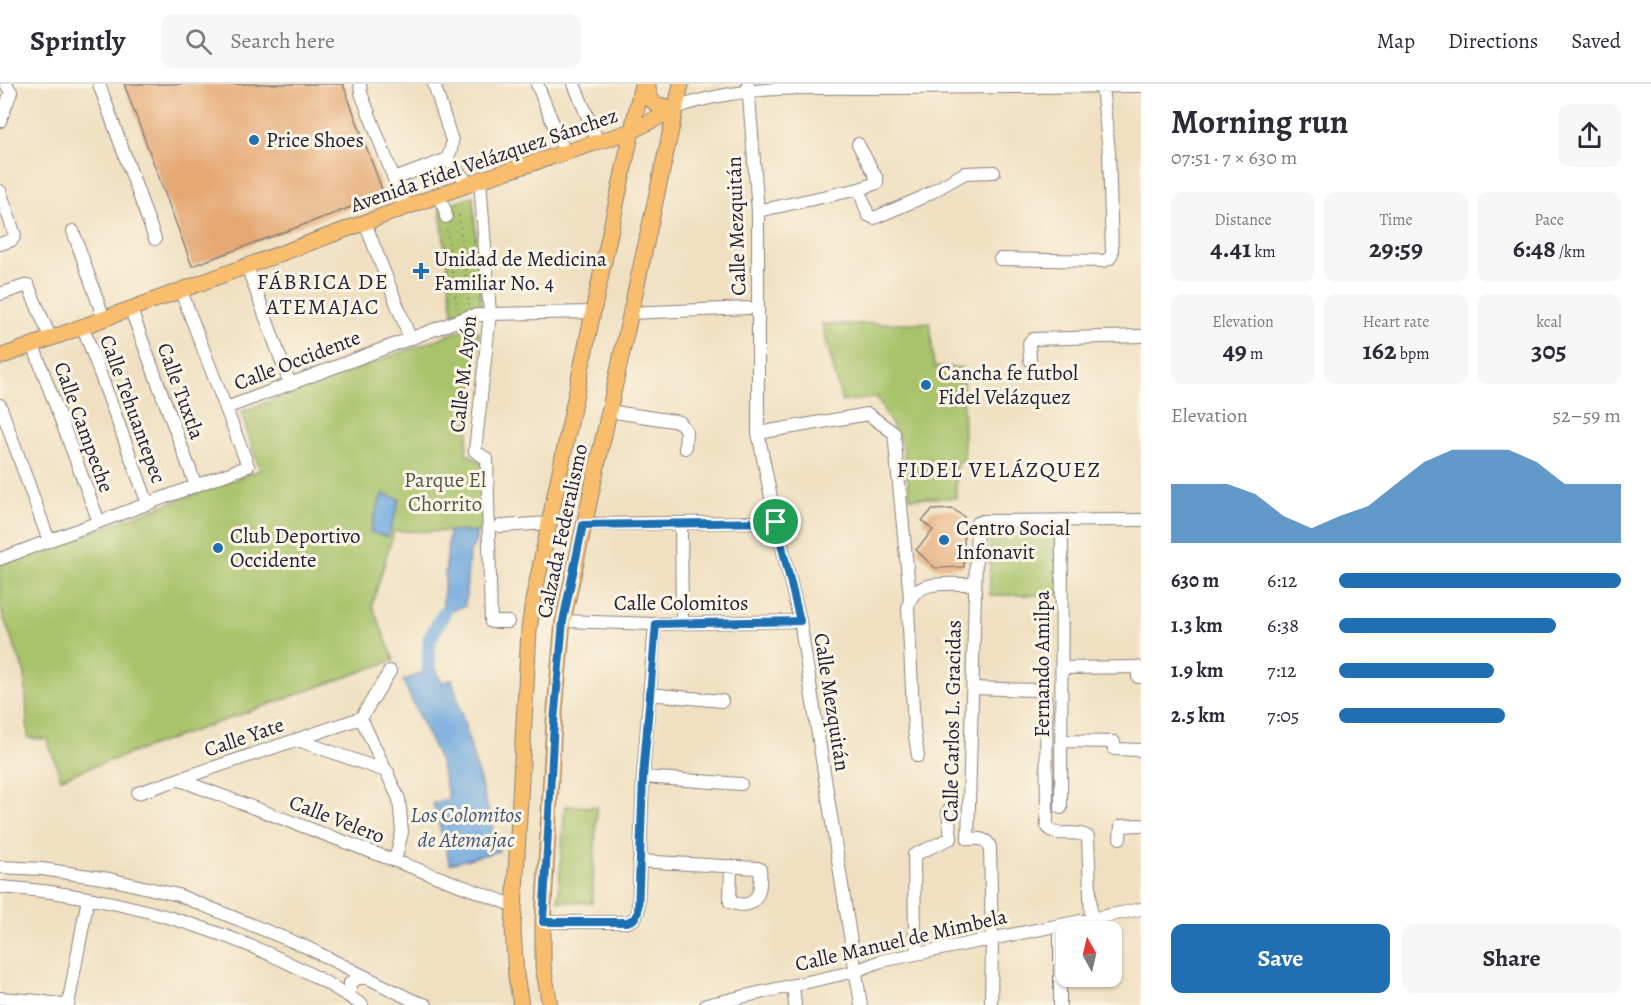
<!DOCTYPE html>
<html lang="en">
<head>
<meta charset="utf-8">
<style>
  :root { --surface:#fff; --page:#f7f7f7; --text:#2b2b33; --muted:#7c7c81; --line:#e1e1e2; --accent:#1f6fb2 }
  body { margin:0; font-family:Alegreya,serif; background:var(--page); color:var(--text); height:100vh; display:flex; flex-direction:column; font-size:22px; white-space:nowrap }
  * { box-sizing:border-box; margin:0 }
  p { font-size:20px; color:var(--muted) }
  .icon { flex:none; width:33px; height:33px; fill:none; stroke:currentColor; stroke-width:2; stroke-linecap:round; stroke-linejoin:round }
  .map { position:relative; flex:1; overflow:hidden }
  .details { display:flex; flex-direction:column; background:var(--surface); width:510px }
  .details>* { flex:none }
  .needle { width:39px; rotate:352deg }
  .buttons { position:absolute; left:1056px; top:837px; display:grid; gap:12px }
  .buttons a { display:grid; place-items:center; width:66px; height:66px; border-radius:12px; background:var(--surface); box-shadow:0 2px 4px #0004; font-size:30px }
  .pin { position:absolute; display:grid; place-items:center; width:51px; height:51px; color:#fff; margin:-26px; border:3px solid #fff; border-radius:50%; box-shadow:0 2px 6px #0007 }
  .round { display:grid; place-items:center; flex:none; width:63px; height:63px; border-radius:12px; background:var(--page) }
  .summary { display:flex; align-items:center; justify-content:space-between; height:102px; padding:0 30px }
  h1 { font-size:33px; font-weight:700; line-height:45px }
  .figures { display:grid; grid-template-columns:repeat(3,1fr); gap:9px; height:102px; padding:6px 30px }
  .figures div { display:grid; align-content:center; border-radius:12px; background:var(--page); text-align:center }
  .figures b { font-size:26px; font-weight:700 }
  .figures small { font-size:16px; font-weight:400 }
  .figures p { font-size:16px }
  .chart { height:168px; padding:12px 30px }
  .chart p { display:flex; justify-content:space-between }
  .chart svg { width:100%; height:108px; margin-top:6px; fill:var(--accent); opacity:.7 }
  .action { display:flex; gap:12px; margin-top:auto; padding:12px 30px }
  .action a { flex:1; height:69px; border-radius:12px; background:var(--accent); color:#fff; font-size:24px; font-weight:700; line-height:69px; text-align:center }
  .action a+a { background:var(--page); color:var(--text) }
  ul { padding:0 30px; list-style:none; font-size:20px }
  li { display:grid; grid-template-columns:96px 72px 1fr; align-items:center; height:45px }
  li i { height:15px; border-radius:8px; background:var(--accent) }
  header { display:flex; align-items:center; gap:36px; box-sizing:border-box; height:84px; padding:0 30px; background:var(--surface); border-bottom:2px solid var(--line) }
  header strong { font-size:28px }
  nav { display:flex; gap:33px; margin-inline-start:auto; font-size:21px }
  .search { width:420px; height:54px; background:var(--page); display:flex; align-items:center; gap:15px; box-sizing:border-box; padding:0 21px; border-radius:12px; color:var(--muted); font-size:22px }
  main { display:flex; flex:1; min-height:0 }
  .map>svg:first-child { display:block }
  .green { fill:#a8c36a; stroke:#657252; stroke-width:1.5 }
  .water { fill:#6ea7dd; stroke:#48648c; stroke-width:1.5 }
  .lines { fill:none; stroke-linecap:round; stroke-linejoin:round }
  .canal { stroke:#6ea7dd; stroke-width:14 }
  .building { fill:#e5a873 }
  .minor-casing { stroke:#89817e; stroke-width:14 }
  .major-casing { stroke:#89817e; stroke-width:17 }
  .path { stroke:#89817e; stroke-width:2; stroke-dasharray:1.5 4.5; stroke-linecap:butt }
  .minor { stroke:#fff; stroke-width:12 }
  .major { stroke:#f9be6d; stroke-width:15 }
  .route-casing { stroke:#fff; stroke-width:12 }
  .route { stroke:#1f6fb2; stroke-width:8 }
  .poi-dot { fill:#1f6fb2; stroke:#fcf5e5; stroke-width:2 }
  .labels { text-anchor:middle; stroke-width:6; stroke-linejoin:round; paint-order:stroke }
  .poi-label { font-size:21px; fill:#22223b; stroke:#fcf5e5; text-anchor:start }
  .street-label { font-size:21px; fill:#22223b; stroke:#fcf5e5 }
  .park-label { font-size:21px; fill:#515a4b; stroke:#fcf5e5 }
  .neighbourhood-label { font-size:22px; letter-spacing:1.5px; fill:#22223b; stroke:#fcf5e5 }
  .water-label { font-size:22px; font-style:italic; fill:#40577c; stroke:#fcf5e5 }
</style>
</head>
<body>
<header>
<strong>Sprintly</strong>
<div class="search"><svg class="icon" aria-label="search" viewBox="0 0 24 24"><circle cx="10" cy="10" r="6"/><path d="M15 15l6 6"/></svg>Search here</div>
<nav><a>Map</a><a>Directions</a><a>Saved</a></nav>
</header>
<main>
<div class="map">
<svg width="1141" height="921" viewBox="0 0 1141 921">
  <rect width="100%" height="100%" fill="#fcf5e5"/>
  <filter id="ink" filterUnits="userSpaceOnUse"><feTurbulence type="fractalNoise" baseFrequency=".0167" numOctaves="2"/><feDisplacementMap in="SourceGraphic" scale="12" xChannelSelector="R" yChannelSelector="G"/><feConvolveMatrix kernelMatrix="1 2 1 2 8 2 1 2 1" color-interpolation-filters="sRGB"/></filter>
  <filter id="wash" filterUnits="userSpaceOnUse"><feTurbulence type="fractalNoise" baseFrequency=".008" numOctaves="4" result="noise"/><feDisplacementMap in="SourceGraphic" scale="24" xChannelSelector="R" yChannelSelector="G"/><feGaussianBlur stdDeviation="1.35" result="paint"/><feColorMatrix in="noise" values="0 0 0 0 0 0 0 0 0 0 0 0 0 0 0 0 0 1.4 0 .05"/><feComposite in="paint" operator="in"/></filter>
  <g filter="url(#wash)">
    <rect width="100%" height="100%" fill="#f0e0c1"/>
    <path class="green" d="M473,112L481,221L453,230L440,124Z
      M930,239L934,283L963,284L964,378L956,379V414H910L903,362L877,313L842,318L822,240Z
      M472,242L479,248L466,369L483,380L486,448L394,447L372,521L394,576L61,694L47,655L28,654L25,590L0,524V481L260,386L241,328Z
      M990,446L1066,447L1065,511H990Z
      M565,722L597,723L592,819L558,817Z"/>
    <path class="water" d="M382,410L400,415L388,453L370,448Z
      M449,447L476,448V456L469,470L465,522L444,529H442Z
      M435,583L442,599L452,595L499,767L450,780L433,719L449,715L440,678L403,597Z"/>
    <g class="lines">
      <path class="canal" d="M429,585V556L444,529"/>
    </g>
    <g id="blocks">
      <path class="building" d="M124,0H343L384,111L192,182Z
        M953,425L964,433V483L935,484L916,466L933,446L922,437L932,426Z"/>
    </g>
  </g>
  <g filter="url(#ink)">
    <use href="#blocks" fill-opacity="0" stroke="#89817e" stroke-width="1.5"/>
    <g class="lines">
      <g class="minor-casing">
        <path id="minor" d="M99,0L155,155
          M360,0L361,9L405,123
          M537,0L565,69
          M574,0L598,58
          M748,0L758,127V349L776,438L800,537L861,921
          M676,24C741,0 815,4 884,4C970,3 1055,3 1141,2
          M0,37L11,8L6,0
          M447,75L469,100
          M394,95L447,75L451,66L452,57L434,0
          M480,96L490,230L475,367L487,375L491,538H508
          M859,105L868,131L874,134L921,114L965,89L994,88
          M0,107L15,151L12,156L0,160
          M438,111L445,126L446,133
          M758,127L859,105L877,99V95L858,60
          M365,139L410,254
          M73,147L104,235
          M1000,175L1104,177L1110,174L1112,169L1109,68L1102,3
          M247,182L290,300
          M0,210L28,201L51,255
          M131,226L196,402
          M629,229L749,224
          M83,243L148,420
          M33,261L99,438
          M1030,276L1029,259L1033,255L1141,252
          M0,321L49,457
          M226,324L470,232L490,230L593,228
          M608,327L680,338L686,347L685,364
          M758,349L868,330L894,349L910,514
          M583,440L776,438
          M681,440L682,539
          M500,442L550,439
          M0,475L248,382L181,207
          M563,537L655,540L800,537
          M1062,584L1138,583V593H1141
          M972,604L1037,606L1045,611L1046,619L1047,742C1055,756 1076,744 1088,753L1091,835
          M649,610L722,617
          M361,634L399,715L402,748L395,777
          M361,634L390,587
          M298,656L388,688
          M1061,657L1114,658V665L1141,666
          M918,672L914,646L908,523C913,493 952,501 975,500
          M643,693L741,700
          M180,696L515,822
          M138,709L361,634
          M1061,724L1062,436
          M1120,754L1121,742L1141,741
          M639,777L757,784L760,785C762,808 757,828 730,818L731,782
          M0,783L42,785L109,795L178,811L304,862L414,917L426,921
          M0,803C122,811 261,853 362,921
          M543,838H627L634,835L638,828L643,693L655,540
          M918,869L915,857L914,771L951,754L948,727
          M793,901L795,921
          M350,913V899L358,894H366
          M0,914L39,917L62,921
          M68,921L88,814
          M706,921L856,887L881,877L1141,825
          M991,921L992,855L990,763C987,753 977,755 968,755L977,439L983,437L1141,436
          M1060,921V841"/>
      </g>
      <g class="major-casing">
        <path id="major" d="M648,0C648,21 657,22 676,24
          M0,273L480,96L632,47L676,24
          M521,921L516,892L513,845L529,546L533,517L593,228L642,0
          M550,921L543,882V838L554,638L563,537L681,0"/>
      </g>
      <path class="path" d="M459,131L469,221
        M447,146L457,224"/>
      <use href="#minor" class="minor"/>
      <use href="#major" class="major"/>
    </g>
  </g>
  <g class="lines" filter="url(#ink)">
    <g class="route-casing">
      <path id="route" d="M776,438L800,537L656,540L643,693L638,828L634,835L627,838H543L554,638L563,537L583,441Z"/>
    </g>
    <use href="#route" class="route"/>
  </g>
  <g class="poi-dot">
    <circle cx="254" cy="56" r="6"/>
    <path d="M418 178h6v6h6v6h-6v6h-6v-6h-6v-6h6z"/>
    <circle cx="926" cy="301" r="6"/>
    <circle cx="944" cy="456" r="6"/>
    <circle cx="218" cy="464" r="6"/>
  </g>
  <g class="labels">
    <g class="poi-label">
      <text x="266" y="63">Price Shoes</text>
      <text x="434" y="182">Unidad de Medicina<tspan x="434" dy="24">Familiar No. 4</tspan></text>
      <text x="938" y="296">Cancha fe futbol<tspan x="938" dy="24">Fidel Velázquez</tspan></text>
      <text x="956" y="451">Centro Social<tspan x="956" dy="24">Infonavit</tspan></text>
      <text x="230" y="459">Club Deportivo<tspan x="230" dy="24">Occidente</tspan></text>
    </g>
    <g class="street-label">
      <text transform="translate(484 76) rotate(-19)" y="7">Avenida Fidel Velázquez Sánchez</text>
      <text transform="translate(736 142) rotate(-92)" y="7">Calle Mezquitán</text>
      <text transform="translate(297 276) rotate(-21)" y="7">Calle Occidente</text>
      <text transform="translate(463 290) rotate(-84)" y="7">Calle M. Ayón</text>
      <text transform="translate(181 307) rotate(70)" y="7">Calle Tuxtla</text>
      <text transform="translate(133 325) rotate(70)" y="7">Calle Tehuantepec</text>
      <text transform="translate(84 343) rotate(70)" y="7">Calle Campeche</text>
      <text transform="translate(562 447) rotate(-78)" y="7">Calzada Federalismo</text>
      <text x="681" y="526">Calle Colomitos</text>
      <text transform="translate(1042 580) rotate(-90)" y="7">Fernando Amilpa</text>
      <text transform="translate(832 618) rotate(81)" y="7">Calle Mezquitán</text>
      <text transform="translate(952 637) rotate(-89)" y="7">Calle Carlos L. Gracidas</text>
      <text transform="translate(244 653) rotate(-19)" y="7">Calle Yate</text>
      <text transform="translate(337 735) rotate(21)" y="7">Calle Velero</text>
      <text transform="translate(901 856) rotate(-13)" y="7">Calle Manuel de Mimbela</text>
    </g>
    <g class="park-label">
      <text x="445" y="403">Parque El<tspan x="445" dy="24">Chorrito</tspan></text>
    </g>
    <g class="neighbourhood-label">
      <text x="323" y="205">FÁBRICA DE<tspan x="323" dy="25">ATEMAJAC</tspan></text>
      <text x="999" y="393">FIDEL VELÁZQUEZ</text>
    </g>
    <g class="water-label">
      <text x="466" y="738">Los Colomitos<tspan x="466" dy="25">de Atemajac</tspan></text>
    </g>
  </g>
</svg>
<div class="buttons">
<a><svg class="needle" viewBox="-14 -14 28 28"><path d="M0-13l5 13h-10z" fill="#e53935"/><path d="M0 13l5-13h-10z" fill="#7c7c81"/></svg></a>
</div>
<div class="pin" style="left:776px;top:438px;background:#1e9e55"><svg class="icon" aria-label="arrive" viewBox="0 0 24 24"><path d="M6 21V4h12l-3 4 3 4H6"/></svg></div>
</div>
<section class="details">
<div class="summary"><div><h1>Morning run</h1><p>07:51 · 7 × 630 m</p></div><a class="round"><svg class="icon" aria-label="share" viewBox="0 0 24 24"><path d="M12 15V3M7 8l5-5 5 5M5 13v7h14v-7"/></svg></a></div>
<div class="figures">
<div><p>Distance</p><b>4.41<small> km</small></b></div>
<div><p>Time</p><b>29:59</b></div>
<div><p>Pace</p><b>6:48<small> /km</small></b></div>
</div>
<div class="figures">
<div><p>Elevation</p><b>49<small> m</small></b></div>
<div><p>Heart rate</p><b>162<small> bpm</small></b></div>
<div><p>kcal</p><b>305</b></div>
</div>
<div class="chart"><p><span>Elevation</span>52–59 m</p>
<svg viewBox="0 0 160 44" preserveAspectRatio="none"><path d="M0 44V20L10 20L20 20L30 24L40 33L50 38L60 33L70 29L80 20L90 11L100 6L110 6L120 6L130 11L140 20L150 20L160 20V44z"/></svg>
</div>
<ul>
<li><b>630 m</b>6:12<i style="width:100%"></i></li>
<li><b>1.3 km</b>6:38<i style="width:77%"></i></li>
<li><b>1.9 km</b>7:12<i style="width:55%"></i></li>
<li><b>2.5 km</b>7:05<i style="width:59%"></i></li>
</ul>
<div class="action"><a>Save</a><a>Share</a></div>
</section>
</main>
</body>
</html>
